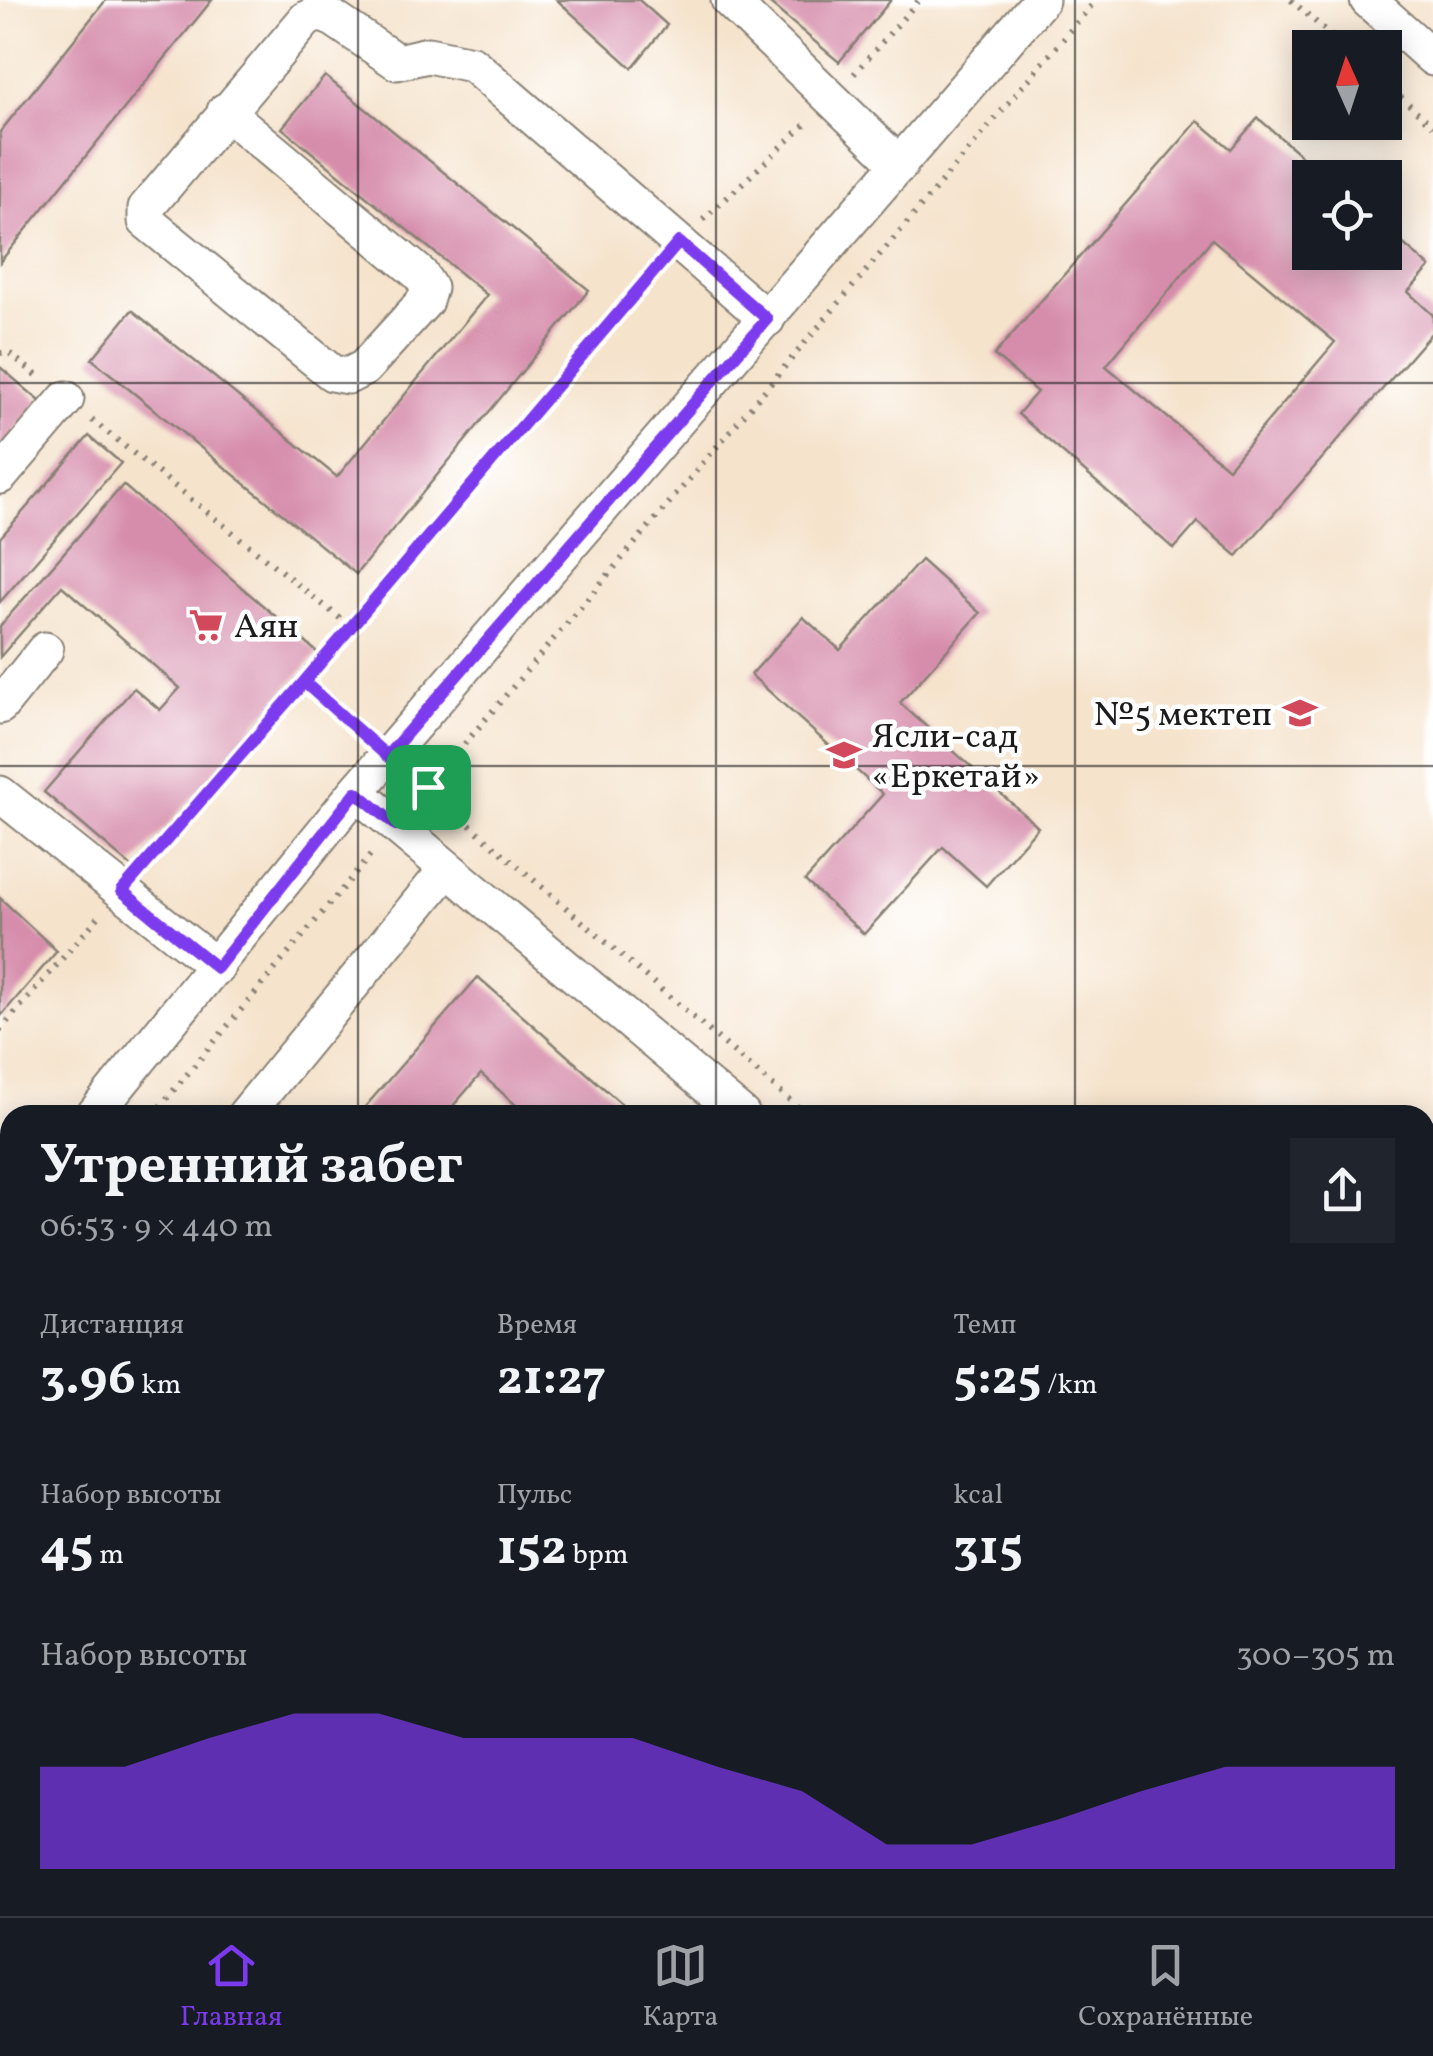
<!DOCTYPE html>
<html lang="ru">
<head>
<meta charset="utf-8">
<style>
  :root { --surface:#171b24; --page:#20242c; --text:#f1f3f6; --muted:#9ea1a6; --line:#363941; --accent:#7c3aed }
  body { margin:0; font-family:Vollkorn,serif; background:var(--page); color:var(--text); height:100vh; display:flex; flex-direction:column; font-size:38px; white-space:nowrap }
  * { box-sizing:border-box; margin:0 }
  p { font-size:32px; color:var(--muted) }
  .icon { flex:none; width:55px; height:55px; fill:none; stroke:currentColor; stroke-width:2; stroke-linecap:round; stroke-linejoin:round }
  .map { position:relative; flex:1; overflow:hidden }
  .drawer { position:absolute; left:0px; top:1105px; width:1435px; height:812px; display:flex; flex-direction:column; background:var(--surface); border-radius:30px 30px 0 0; box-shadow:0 5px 25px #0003 }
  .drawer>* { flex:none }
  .needle { width:65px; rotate:357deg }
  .tools { position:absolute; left:1292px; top:30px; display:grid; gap:20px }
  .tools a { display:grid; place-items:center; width:110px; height:110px; border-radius:0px; background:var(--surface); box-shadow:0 5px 25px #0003; font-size:50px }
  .pin { position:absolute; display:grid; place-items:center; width:85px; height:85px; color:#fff; margin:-42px; border-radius:20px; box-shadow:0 5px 15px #0006 }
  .round { display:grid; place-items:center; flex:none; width:105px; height:105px; border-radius:0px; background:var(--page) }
  .head { display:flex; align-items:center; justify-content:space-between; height:170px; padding:0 40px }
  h1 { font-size:55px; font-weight:700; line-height:75px }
  .metrics { display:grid; grid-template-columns:repeat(3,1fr); gap:15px; height:170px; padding:10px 40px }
  .metrics div { display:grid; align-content:center }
  .metrics b { font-size:50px; font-weight:700 }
  .metrics small { font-size:28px; font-weight:400 }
  .metrics p { font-size:28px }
  .chart { height:280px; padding:20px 40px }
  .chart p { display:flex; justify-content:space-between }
  .chart svg { width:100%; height:180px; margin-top:10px; fill:var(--accent); opacity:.7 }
  .menu { display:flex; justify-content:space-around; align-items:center; height:140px; border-top:2px solid var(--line); background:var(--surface); font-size:28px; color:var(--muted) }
  .menu a { display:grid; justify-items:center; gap:5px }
  .menu .selected { color:var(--accent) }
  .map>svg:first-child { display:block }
  .building { fill:#d68dab; fill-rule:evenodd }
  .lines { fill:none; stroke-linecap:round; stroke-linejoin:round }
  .minor-casing { stroke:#888074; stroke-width:39 }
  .path { stroke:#888074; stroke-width:6; stroke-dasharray:2.5 8; stroke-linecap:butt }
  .minor { stroke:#fff; stroke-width:35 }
  .route-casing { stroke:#fff; stroke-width:20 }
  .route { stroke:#7c3aed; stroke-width:12 }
  .grid { fill:none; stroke:#1c1c1c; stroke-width:2.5; stroke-opacity:0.55 }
  .labels { text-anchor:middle; stroke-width:9; stroke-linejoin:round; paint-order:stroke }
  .poi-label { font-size:35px; fill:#1c1c1c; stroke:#fff; text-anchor:start }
</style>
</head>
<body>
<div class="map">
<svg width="1433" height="1916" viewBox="0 0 1433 1916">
  <rect width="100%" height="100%" fill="#fff"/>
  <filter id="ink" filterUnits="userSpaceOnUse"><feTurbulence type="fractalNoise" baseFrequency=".01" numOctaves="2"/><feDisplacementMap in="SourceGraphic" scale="20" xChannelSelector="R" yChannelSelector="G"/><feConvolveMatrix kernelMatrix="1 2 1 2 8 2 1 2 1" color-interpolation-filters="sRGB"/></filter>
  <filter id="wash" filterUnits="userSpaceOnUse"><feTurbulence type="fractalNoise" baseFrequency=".0048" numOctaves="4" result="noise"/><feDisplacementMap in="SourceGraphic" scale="40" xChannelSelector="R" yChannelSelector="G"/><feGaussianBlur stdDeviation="2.25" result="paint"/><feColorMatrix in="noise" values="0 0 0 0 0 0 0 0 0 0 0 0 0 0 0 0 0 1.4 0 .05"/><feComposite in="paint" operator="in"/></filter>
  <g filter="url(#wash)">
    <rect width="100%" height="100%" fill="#f5e3cc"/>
    <g id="blocks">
      <path class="building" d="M106,0H212L0,262V132Z
        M557,0H639L667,25L632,68Z
        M771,0H891L839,62L769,3Z
        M325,76L589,290L356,574L92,359L132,310L337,477L487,295L282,128Z
        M1258,118L1327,178H1310V252H1385V228L1430,267L1408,292L1433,315V331L1237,556L1198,522L1174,549L1018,414L1037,392L994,355L1198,121L1231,149ZM1212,239L1335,342L1228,468L1106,366Z
        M0,367L41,402L0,452Z
        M89,436L121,463L0,602V538Z
        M123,485L318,653L132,867L44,792L134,688L160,710L180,688L62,586L0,657V626Z
        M921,560L980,613L900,703L1038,827L986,886L943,847L864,934L805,881L883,794L751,675L803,617L840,650Z
        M0,898L57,951L0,1017Z
        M478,977L527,1020L634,1115H527L481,1074L445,1115H358Z
        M383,1908H489L499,1916H392Z
        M994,1908H1099L1108,1916H1004Z"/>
    </g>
  </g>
  <g filter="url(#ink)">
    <use href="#blocks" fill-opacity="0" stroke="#888074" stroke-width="2.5"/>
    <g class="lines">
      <g class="minor-casing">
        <path id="minor" d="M729,0L900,165
          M1368,0L1433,58
          M225,111L420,274L429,288L425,301L364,368L348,376L332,373L146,221V208L306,19L319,13L334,19L397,62L428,55L472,64L767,319
          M0,476L66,399
          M0,706L45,650
          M356,792L742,1115
          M0,794L217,967
          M94,1115L356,792L1041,0
          M245,1115L447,869
          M0,1229L10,1217
          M0,1362L10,1370
          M0,1475L10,1483
          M1425,1665L1433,1656
          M0,1768L10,1776
          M1425,1891L1433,1898
          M542,1908L551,1916
          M942,1908L952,1916
          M1146,1908L1154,1914"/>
      </g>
      <path class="path" d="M1291,0L1345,48
        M854,74L919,0
        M1385,83L1433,126
        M703,220L807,123
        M0,353L8,352L40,378
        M92,420L351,627
        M304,682L362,734
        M414,777L807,1115
        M417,800L1096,0
        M143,866L660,265
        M0,1030L102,913
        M153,1115L374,851
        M0,1297L10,1285
        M0,1583L10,1592
        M0,1865L10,1874
        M46,1908L55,1916
        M186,1916L187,1908
        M241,1916L242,1908"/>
      <use href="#minor" class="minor"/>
    </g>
  </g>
  <g class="lines" filter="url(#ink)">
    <g class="route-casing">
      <path id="route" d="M428,787L387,756L304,682L679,242L767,319L387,756L304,682L122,891L217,968L356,792L396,825L428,787"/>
    </g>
    <use href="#route" class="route"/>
  </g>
  <path class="grid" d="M358,0V1115M716,0V1115M1075,0V1115M0,383H1433M0,766H1433M0,1150H10M1425,1150H1433M0,1533H10M1425,1533H1433M358,1908V1916M716,1908V1916M1075,1908V1916"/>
  <defs>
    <g id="supermarket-bare" transform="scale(2.7)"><path d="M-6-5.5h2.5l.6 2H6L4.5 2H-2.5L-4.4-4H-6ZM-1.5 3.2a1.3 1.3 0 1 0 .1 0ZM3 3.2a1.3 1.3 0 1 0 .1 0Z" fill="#d1495b" stroke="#fff" stroke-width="2.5" paint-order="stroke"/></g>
    <g id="school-bare" transform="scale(2.7)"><path d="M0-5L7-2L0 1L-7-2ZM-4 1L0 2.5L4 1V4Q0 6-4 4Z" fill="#d1495b" stroke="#fff" stroke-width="2.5" paint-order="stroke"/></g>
  </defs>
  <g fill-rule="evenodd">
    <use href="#supermarket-bare" x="206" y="625"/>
    <use href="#school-bare" x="1300" y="713"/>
    <use href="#school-bare" x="844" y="755"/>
  </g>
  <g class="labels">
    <g class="poi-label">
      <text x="234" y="637">Аян</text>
      <text x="1272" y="725" text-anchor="end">№5 мектеп</text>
      <text x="872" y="747">Ясли-сад<tspan x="872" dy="40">«Еркетай»</tspan></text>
    </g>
  </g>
</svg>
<div class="tools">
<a><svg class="needle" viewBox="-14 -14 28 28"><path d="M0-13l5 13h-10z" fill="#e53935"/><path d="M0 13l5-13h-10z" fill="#9ea1a6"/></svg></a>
<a><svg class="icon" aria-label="locate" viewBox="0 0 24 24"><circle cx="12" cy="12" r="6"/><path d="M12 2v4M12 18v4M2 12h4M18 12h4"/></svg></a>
</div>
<div class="pin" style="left:428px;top:787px;background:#1e9e55"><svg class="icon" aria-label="arrive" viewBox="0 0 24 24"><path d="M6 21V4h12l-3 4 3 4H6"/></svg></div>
<section class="drawer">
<div class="head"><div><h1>Утренний забег</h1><p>06:53 · 9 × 440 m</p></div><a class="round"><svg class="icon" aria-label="share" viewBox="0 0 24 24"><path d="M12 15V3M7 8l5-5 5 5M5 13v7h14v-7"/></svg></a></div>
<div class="metrics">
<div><p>Дистанция</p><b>3.96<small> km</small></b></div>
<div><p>Время</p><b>21:27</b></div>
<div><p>Темп</p><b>5:25<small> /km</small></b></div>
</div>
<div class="metrics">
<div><p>Набор высоты</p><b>45<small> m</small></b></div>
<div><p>Пульс</p><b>152<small> bpm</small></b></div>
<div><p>kcal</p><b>315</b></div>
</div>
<div class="chart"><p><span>Набор высоты</span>300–305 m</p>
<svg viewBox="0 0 160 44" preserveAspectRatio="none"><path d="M0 44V19L10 19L20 12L30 6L40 6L50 12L60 12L70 12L80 19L90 25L100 38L110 38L120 32L130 25L140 19L150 19L160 19V44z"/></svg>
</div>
</section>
</div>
<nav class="menu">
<a class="selected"><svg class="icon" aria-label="home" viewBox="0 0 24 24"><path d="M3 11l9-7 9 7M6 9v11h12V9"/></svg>Главная</a>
<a><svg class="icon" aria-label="map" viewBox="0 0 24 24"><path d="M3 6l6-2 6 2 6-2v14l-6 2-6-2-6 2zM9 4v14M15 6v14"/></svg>Карта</a>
<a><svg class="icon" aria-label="saved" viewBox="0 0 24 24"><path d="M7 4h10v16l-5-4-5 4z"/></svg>Сохранённые</a>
</nav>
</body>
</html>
